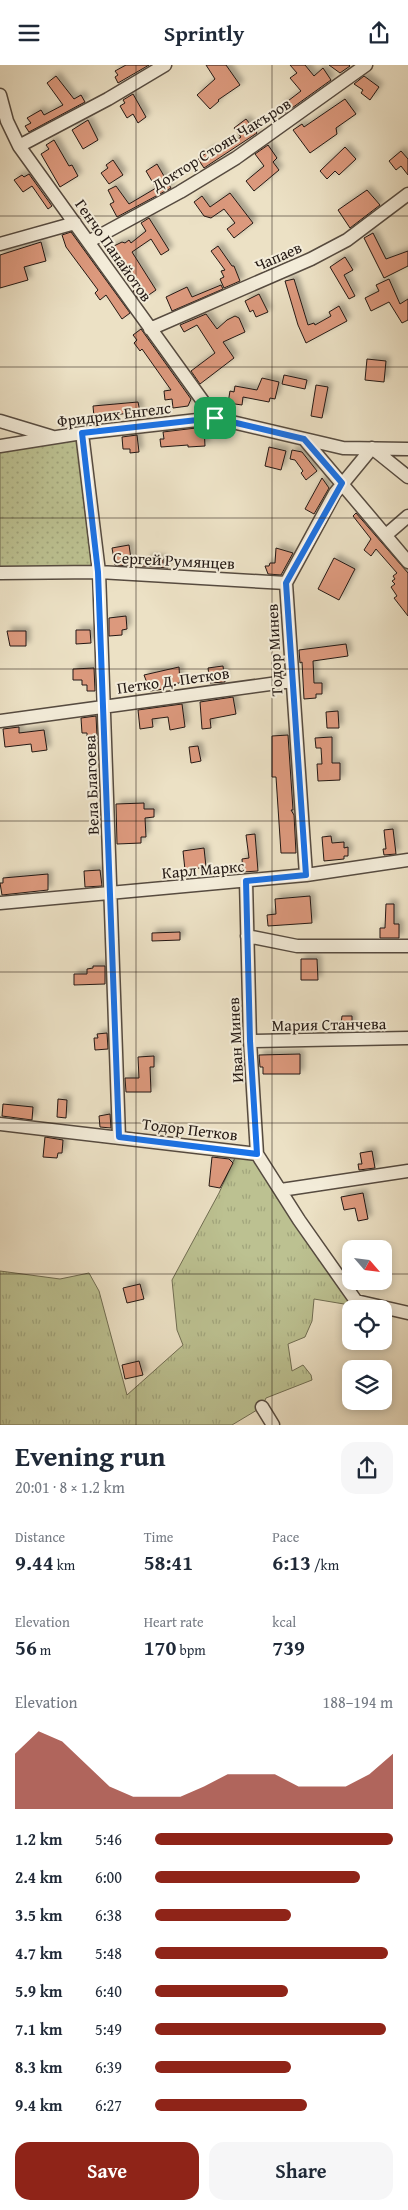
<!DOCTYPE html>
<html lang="en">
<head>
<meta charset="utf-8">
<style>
  :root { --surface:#fff; --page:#f6f6f7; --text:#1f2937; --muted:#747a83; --accent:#8f2418 }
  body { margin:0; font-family:"Gentium Book Plus",serif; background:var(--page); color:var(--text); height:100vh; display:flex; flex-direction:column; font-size:19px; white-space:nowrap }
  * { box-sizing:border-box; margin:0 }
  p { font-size:16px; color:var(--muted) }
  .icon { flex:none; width:28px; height:28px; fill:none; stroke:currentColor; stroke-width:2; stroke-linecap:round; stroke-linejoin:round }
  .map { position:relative; height:1360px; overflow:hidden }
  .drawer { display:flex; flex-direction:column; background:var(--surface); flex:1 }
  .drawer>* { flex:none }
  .needle { width:32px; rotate:118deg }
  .fabs { position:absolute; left:342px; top:1175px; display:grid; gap:10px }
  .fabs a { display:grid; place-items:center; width:50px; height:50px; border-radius:10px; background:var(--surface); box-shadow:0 2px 8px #0003; font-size:25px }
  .pin { position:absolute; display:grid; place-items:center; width:42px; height:42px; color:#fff; margin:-21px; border-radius:10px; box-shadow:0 2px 8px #0006 }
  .round { display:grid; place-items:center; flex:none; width:52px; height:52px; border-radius:15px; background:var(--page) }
  .summary { display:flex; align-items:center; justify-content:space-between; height:85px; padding:0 15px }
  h1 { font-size:28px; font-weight:700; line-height:38px }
  .metrics { display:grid; grid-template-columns:repeat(3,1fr); gap:8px; height:85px; padding:5px 15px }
  .metrics div { display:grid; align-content:center }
  .metrics b { font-size:21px; font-weight:700 }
  .metrics small { font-size:14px; font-weight:400 }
  .metrics p { font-size:14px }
  .chart { height:140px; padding:10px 15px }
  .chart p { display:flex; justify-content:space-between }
  .chart svg { width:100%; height:90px; margin-top:5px; fill:var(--accent); opacity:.7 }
  .cta { display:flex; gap:10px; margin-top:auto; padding:10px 15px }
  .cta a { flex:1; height:58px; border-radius:15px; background:var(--accent); color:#fff; font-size:20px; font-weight:700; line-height:58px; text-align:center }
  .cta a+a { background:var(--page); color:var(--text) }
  ul { padding:0 15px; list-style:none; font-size:16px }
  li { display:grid; grid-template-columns:80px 60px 1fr; align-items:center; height:38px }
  li i { height:12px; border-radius:6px; background:var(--accent) }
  header { display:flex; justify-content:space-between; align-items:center; height:65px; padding:0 15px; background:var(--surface); font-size:22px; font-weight:700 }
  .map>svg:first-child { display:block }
  .grass { fill:url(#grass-tufts); stroke:#706d52 }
  .park { fill:url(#park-dots); stroke:#706d52 }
  .building { fill:#dc997d; stroke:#241914; filter:url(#shadow) }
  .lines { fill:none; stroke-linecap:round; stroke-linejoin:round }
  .minor-casing { stroke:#564b40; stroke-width:15 }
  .minor { stroke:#f3ecd9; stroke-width:12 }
  .route-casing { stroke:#fff; stroke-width:10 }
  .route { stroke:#1a73e8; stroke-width:6 }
  .grid { fill:none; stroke:#241914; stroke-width:1; stroke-opacity:0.55 }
  .labels { text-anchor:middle; stroke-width:4; stroke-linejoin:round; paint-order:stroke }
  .street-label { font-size:16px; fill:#241914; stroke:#f3ecd9 }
</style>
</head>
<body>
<header><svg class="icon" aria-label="menu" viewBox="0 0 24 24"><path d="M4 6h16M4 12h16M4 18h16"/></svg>Sprintly<svg class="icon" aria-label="share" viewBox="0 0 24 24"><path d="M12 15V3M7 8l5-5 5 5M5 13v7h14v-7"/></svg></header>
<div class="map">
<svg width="408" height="1360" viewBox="0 0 408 1360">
  <defs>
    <pattern id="grass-tufts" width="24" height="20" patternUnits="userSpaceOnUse" patternTransform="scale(1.25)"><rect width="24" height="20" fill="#bcc191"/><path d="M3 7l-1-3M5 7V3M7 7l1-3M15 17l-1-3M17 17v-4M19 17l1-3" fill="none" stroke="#a1a57c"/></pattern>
    <pattern id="park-dots" width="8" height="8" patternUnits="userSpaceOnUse" patternTransform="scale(1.25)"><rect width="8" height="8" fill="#bcc191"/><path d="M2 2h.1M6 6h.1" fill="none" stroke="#a1a57c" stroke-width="1.8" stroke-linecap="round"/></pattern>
    <filter id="shadow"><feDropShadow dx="4" dy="-4" stdDeviation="2.5" flood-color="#0004"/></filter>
  </defs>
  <rect width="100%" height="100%" fill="#ece1c5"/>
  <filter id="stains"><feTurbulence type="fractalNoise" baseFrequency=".004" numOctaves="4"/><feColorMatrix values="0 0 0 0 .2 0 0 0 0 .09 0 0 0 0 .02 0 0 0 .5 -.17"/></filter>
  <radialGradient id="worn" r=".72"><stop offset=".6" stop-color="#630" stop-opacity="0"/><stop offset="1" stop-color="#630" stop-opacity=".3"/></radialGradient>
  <path class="grass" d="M238,1086L257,1089L356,1236L350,1240L314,1234L312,1256L305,1272L288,1279L292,1306L303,1300L311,1310L312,1315L266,1333L262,1342L232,1360H0V1206L60,1214L89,1208L99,1226L127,1330L183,1280L177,1265L172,1215L219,1128Z"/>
  <path class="park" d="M82,368L99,507L0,508V381Z"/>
  <path class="building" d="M126,0H149L118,18L115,12L118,10L115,6Z
    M206,0H226L240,20L218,35L219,36L210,44L197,30L215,14Z
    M290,0H305L314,11L323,3L331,15L285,48L280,42L301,26L290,13L297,8Z
    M329,0H349L350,1L340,8Z
    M56,11L74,34L81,30L85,37L29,67L25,61L31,58L27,53L41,45L44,50L63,40L47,18Z
    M364,11L379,22L370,35L361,28L363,25L354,19Z
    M133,29L146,52L138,58L133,49L127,53L120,41L125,38L123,35Z
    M345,34L356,49L336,63L337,69L310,88L293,65L302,59L304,62Z
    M246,54L257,68L204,103L198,94L212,84L214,87L216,85L218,87L241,72L234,63Z
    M88,55L98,75L83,84L72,65Z
    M54,75L69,101L72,100L78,111L60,122L41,89L49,84L46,80Z
    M268,80L277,93L273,97L279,105L254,126L246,116L264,101L255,89Z
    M345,82L356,94L339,110L335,106L327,114L320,106Z
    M401,86L408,94V110L401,101L396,105L389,96Z
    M113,95L123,110L109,119L101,108L108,103L106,100Z
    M157,99L171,123L117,152L110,139L114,137L108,125L116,121L129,139L156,123L146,106Z
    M29,109L52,141L48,144L32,121L23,127L14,115L22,110L24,112Z
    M367,125L380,140L350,163L338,145Z
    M230,128L253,158L234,173L227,164L235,158L224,144L211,153L204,151L194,137L202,131L210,142Z
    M149,153L169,185L161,190L151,174L132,187L156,225L140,236L133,226L137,223L122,200L118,202L106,185L122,177L125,178L129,175L131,178L146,166L141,158Z
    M71,167L130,248L122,254L106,230L100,235L95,228L98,225L66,182L62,170Z
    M373,168L386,194L408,186V201L384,213L364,173Z
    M41,177L46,196L24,202L28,215L0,223V190Z
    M218,181L232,201H234L240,216L224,223L220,214L224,212L221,206L225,205L211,186Z
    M345,192L353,205L344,210L355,231L349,234L330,202Z
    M294,214L308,260L314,258L315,260L331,251L329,247L339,241L347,256L306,278L298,260L285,216Z
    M389,214L400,239L408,234V255L402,258L389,237L371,246L365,233L379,226L376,220Z
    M221,220L223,224L172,246L166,232L187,222L192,232Z
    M259,229L268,247L256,252L253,245L250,247L245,236Z
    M206,249L217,264L227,255L235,251L239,253L245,267L223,277L234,293L200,319L191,306L215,288L197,260L184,267L180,260Z
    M141,264L191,334L188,341L173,343L172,334L165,335L164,326L171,325L142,284L140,286L134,278L137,275L133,270Z
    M367,294L386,296L384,317L365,315Z
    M284,310L307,315L305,324L282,319Z
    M262,313L279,317L275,334L270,333L269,337L243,332L242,340L228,338L230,326L234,327L235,321L257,325Z
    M316,320L328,322L322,353L311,351Z
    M138,337L140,347L94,352L93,341Z
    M204,362L205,381L188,382V380L161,382L160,374H164L163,367Z
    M137,370L139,387L130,388V384H123L122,372Z
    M269,382L286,386L281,405L265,401Z
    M292,385L302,387L317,406L306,415L301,408L303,406L295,395L290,394Z
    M322,413L329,423L314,449L305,444Z
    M356,448L408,508V551L394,533L397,531L391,522L395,519L392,516L395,514L393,511L397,508L376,484L371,491L364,485L371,474L353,451Z
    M129,480L132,501L115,500L112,483Z
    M276,483L293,488L281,510L268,509L265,501H269L270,498H275Z
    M147,493L163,494V500H168V503L142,501L143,499H147Z
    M334,493L355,504L339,535L318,524Z
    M126,551L127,564L122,565V570L109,571V553Z
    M76,565H90L91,578L76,579Z
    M7,566H26V581H10Z
    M346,579L348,591L313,596L314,618H322V629H316V633L304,634L302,597L300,598L299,585Z
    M223,601L225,617L210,618L208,603Z
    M179,602L180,618L164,619V624L150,626L144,610Z
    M94,603L95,626H87V620H82V615H73V604Z
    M233,632L236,649L210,654L211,663L202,664L200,637Z
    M182,639L185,662L170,665L168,652L152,654L153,662L140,664L138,645Z
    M338,646L339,663H327L326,647Z
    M96,651L97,671H87V668H82L81,653Z
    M19,662V668L44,665L47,685L32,687L31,679L5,682L3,664Z
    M288,670L293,745H291L294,750L296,788H281L276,712H272V671Z
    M332,672V698H340V715L318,716L317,699H322L321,683H316L315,673Z
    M198,681L201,696L191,698L189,682Z
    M144,738V744H154V752L145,753L146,772H141V778L117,779L116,739Z
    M393,764L396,789L384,790L383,784H386L384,765Z
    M255,769L258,806L243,807L242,794L249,793L246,770Z
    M331,771L332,778L344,777V783L348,782V791H344V794L324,796L322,772Z
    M204,783L206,802L185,805L183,786Z
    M100,805L102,821L85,822L84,806Z
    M48,809V825L2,830L0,818H3V813Z
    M310,831L312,858L268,861L267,850L276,849L275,834Z
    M386,839H394V859H399V873H380V863H385Z
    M180,867V875L152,876V868Z
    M301,894H317L318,915H301Z
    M93,901H105V919L74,920V909H87V904L93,903Z
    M342,951H352V966H337V959H341Z
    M107,968L108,984L95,985L94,973H98L97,969Z
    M300,989V1009H263V1002H260L259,990Z
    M154,991V1002H150L151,1027H126L125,1013H139L138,992Z
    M58,1034L67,1035L66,1053L57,1052Z
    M3,1039L33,1042L32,1055L2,1051Z
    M110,1049L111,1063L100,1062L99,1051Z
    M45,1072L63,1075L62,1088H58L57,1093L43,1092Z
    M372,1086L375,1103L359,1105L358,1099H362L360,1088Z
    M212,1092L229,1094L233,1098L220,1123L209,1121Z
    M363,1128L368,1154L358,1156L355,1143L344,1145L341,1132Z
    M140,1219L144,1234L127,1238L123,1223Z
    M139,1296L143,1310L125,1314L122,1300Z"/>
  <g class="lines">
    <g class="minor-casing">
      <path id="minor" d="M0,30L7,56L19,81L215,353
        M19,81L108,34L165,0
        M88,177L180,127L236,93L366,0
        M0,179L75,158
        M150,264L311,194L347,175L408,129
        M0,356L53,372
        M82,368L99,507L119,1072
        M304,374L408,497
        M0,381L82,368L215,353L343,383L408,384
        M372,383L408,412
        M386,470L408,451
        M0,508L99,507L286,518
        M0,656L292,616
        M306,810L286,518L335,428L372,383
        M246,816L250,976L257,1089L299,1155L356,1236L408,1248
        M0,838L306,810L408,795
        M247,871L297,881H408
        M250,976L408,973
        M0,1059L257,1089
        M281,1125L408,1106
        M262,1342L273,1360"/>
    </g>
    <use href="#minor" class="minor"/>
  </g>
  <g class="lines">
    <g class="route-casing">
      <path id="route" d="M215,353L304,374L342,418L286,518L306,810L246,816L250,976L257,1089L119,1072L98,507L82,368Z"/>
    </g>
    <use href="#route" class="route"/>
  </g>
  <path class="grid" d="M136,0V1360M272,0V1360M0,151H408M0,302H408M0,453H408M0,604H408M0,756H408M0,907H408M0,1058H408M0,1209H351M384,1209H408"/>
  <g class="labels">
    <g class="street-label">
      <text transform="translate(221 79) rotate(-32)" y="6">Доктор Стоян Чакъров</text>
      <text transform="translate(114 185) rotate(55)" y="6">Генчо Панайотов</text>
      <text transform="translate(278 191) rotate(-24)" y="6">Чапаев</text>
      <text transform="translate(114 349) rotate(-7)" y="6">Фридрих Енгелс</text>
      <text transform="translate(174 495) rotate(3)" y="6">Сергей Румянцев</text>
      <text transform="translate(274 585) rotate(-93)" y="6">Тодор Минев</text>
      <text transform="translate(173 615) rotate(-8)" y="6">Петко Д. Петков</text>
      <text transform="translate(91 720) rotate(-92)" y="6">Вела Благоева</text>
      <text transform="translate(203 804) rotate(-5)" y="6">Карл Маркс</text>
      <text transform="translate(329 959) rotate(-1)" y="6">Мария Станчева</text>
      <text transform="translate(235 975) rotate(-93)" y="6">Иван Минев</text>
      <text transform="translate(190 1064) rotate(7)" y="6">Тодор Петков</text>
    </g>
  </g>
  <rect width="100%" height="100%" filter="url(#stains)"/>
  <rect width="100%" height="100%" fill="url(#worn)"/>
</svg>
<div class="fabs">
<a><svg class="needle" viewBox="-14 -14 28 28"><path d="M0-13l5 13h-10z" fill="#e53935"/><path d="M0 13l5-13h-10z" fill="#747a83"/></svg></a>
<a><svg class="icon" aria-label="locate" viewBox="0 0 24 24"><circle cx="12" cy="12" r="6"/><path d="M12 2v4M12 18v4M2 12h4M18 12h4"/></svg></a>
<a><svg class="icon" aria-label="layers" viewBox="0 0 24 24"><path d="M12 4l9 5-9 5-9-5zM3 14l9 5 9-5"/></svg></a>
</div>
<div class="pin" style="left:215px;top:353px;background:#1e9e55"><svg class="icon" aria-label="arrive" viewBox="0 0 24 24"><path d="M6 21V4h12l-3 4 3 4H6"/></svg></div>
</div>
<section class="drawer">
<div class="summary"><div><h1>Evening run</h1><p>20:01 · 8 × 1.2 km</p></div><a class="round"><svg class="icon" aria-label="share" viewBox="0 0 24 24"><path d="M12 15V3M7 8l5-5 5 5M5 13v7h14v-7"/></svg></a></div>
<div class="metrics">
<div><p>Distance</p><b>9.44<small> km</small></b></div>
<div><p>Time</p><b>58:41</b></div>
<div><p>Pace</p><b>6:13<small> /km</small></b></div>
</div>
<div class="metrics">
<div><p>Elevation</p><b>56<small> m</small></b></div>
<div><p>Heart rate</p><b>170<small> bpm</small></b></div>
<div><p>kcal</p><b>739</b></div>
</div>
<div class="chart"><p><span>Elevation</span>188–194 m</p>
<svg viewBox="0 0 160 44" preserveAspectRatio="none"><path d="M0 44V17L10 6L20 11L30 22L40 33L50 38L60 38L70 38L80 33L90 27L100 27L110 27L120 33L130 33L140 33L150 27L160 17V44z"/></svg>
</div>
<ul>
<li><b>1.2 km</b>5:46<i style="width:100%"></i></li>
<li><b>2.4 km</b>6:00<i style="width:86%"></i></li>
<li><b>3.5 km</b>6:38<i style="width:57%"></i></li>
<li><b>4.7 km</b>5:48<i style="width:98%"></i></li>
<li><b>5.9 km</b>6:40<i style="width:56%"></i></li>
<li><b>7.1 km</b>5:49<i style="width:97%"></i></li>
<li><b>8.3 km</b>6:39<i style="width:57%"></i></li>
<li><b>9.4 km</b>6:27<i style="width:64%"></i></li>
</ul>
<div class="cta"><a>Save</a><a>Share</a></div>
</section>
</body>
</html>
